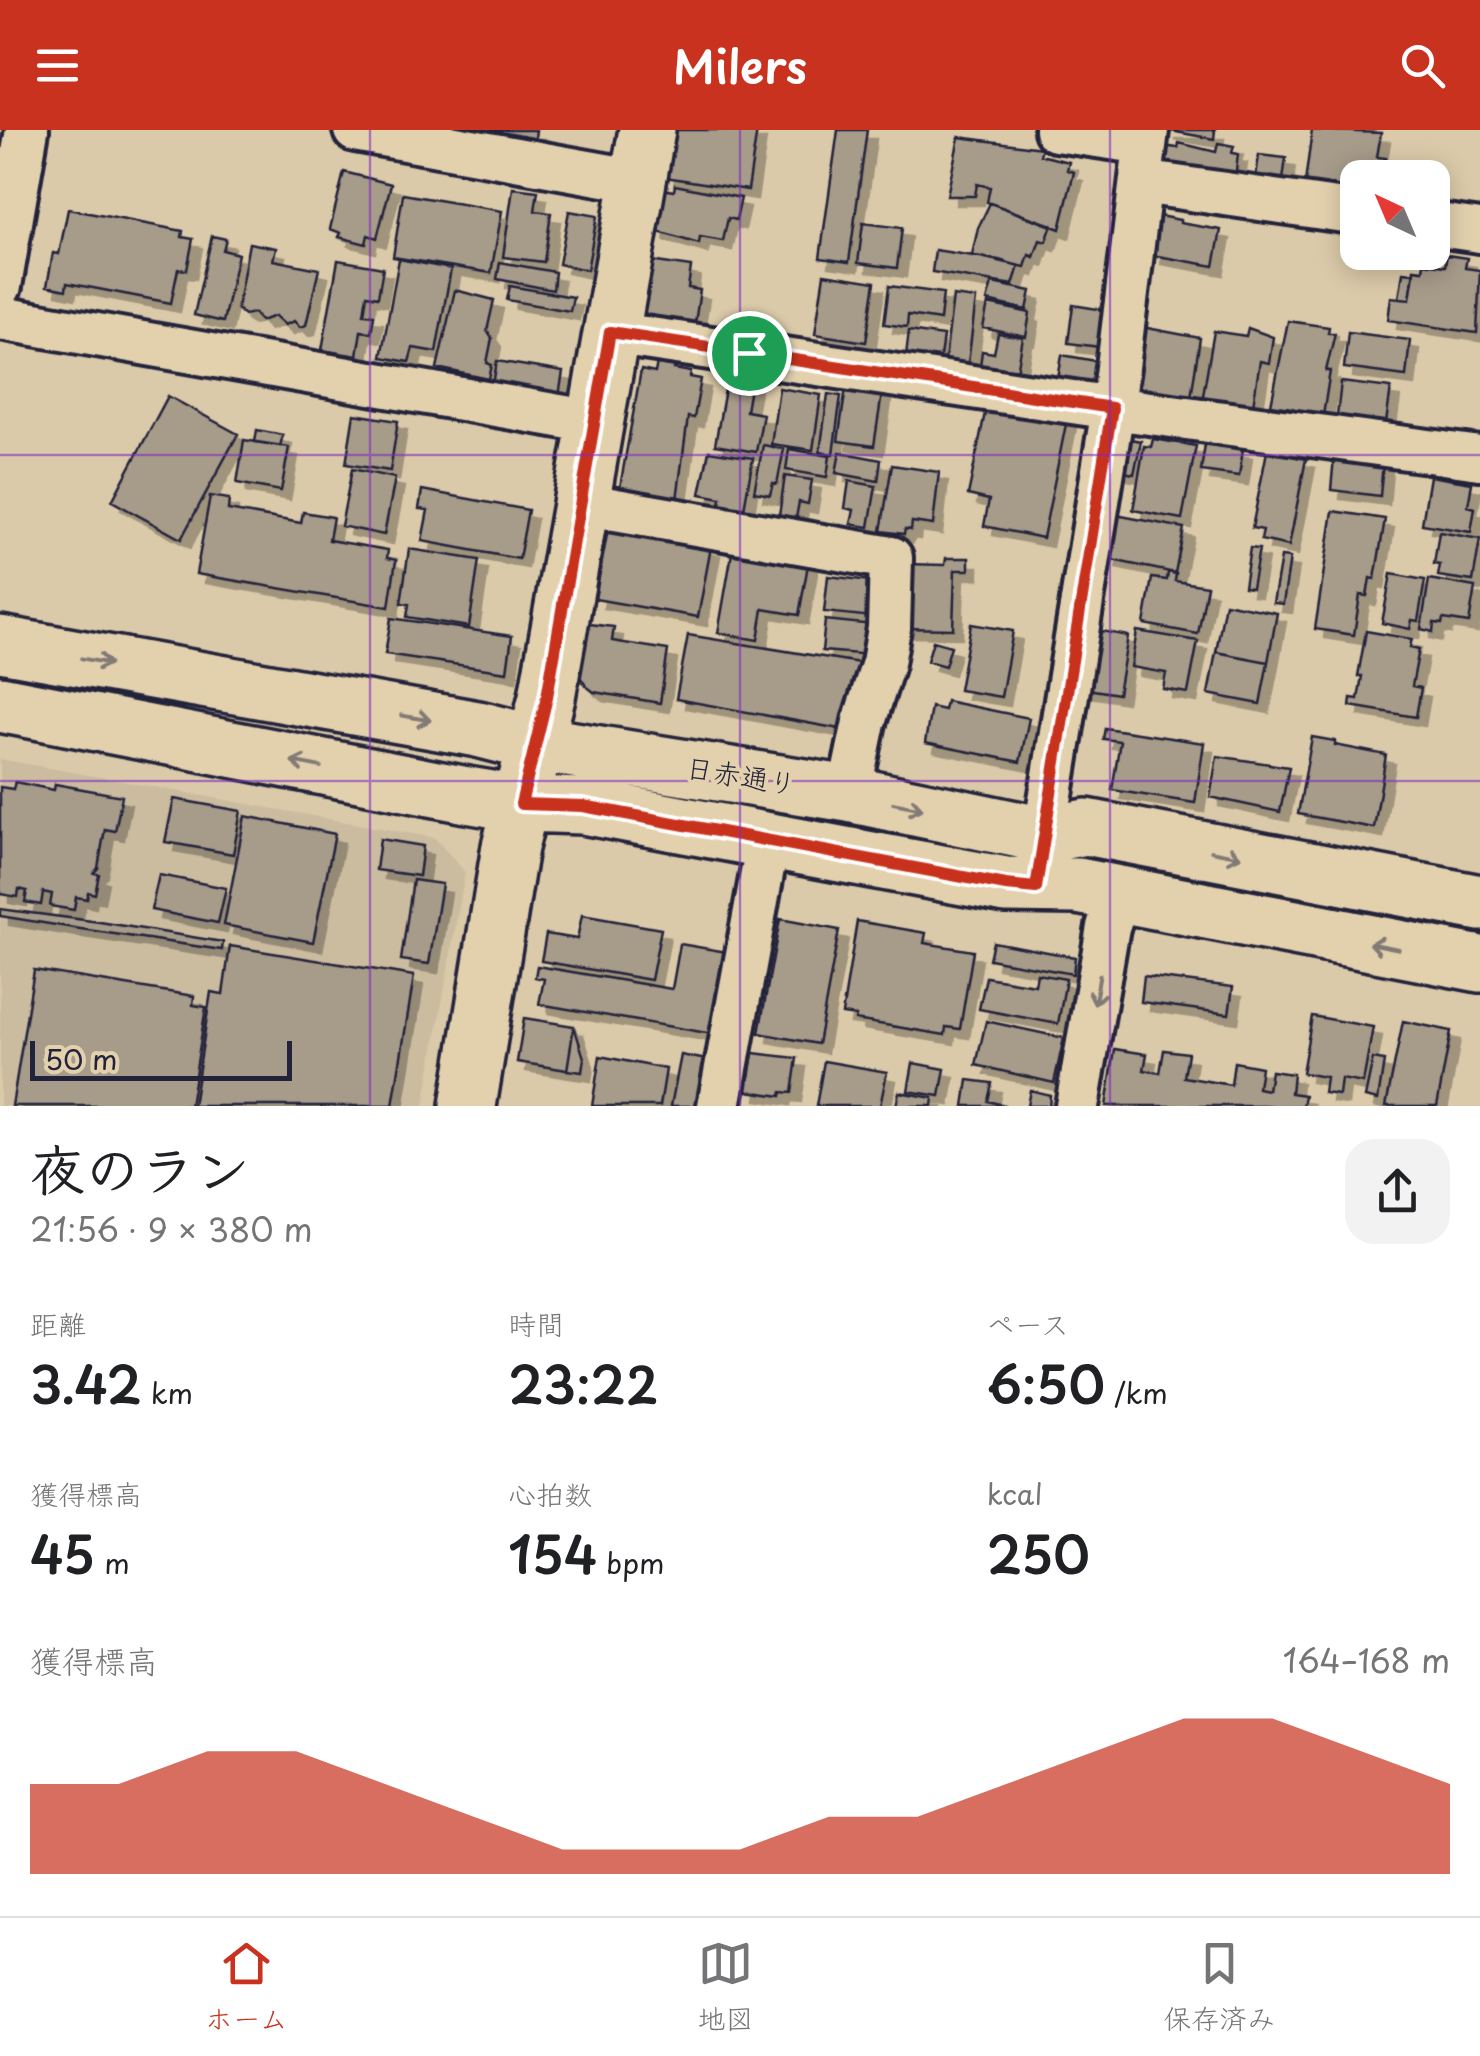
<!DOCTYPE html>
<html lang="ja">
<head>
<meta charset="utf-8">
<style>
  :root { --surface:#fff; --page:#f2f2f2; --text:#202124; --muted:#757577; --line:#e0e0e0; --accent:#c8321e }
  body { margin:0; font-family:"Playpen Sans","Klee One",sans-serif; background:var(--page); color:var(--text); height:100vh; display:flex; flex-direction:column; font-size:38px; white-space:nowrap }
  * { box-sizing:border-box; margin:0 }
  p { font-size:32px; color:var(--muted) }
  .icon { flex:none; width:55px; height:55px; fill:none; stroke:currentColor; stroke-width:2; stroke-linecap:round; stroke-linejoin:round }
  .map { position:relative; height:976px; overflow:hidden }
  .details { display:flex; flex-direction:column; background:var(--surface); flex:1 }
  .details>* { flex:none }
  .needle { width:65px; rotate:316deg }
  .fabs { position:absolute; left:1340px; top:30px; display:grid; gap:20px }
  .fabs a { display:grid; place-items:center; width:110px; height:110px; border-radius:20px; background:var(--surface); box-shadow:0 5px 25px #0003; font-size:50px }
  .scale { position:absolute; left:30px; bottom:25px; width:262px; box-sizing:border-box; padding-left:10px; border:5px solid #22223b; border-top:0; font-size:28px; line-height:35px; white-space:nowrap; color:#22223b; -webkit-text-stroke:8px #e3d1ae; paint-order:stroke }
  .pin { position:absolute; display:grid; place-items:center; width:85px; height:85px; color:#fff; margin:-42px; border:5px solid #fff; border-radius:50%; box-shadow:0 2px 10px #0007 }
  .round { display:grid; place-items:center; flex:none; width:105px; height:105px; border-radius:30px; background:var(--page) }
  .overview { display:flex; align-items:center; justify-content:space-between; height:170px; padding:0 30px }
  h1 { font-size:55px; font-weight:600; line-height:75px }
  .figures { display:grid; grid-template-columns:repeat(3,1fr); gap:15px; height:170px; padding:10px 30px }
  .figures div { display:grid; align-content:center }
  .figures b { font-size:50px; font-weight:600 }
  .figures small { font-size:28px; font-weight:400 }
  .figures p { font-size:28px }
  .chart { height:280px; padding:20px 30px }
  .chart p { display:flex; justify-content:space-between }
  .chart svg { width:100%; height:180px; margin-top:10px; fill:var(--accent); opacity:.7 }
  header { display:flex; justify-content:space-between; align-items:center; height:130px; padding:0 30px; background:var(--accent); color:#fff; font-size:45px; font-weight:600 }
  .tab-bar { display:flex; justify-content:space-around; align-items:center; height:140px; border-top:2px solid var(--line); background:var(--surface); font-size:28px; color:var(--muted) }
  .tab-bar a { display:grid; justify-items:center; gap:5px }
  .tab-bar .active { color:var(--accent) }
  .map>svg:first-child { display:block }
  .built { fill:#cbbca0 }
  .building { fill:#a79b8a; stroke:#22223b; stroke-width:2.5; filter:url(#shadow) }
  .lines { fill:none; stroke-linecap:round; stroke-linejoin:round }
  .street-casing { stroke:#22223b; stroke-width:50 }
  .secondary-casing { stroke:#22223b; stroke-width:62 }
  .street { stroke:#e3d1ae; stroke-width:42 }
  .secondary { stroke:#e3d1ae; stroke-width:55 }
  .oneway { stroke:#827a74 }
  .route-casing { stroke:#fff; stroke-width:20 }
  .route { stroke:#c8321e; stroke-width:12 }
  .grid { fill:none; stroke:#7b2cbf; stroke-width:2.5; stroke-opacity:0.55 }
  .labels { text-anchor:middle; stroke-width:8; stroke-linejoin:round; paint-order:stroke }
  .street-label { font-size:28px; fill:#22223b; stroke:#e3d1ae }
</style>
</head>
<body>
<header><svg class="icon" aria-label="menu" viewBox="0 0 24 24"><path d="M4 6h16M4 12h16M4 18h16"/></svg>Milers<svg class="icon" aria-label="search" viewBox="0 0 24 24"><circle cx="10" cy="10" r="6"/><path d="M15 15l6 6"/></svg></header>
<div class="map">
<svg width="1480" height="976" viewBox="0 0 1480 976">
  <defs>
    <filter id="shadow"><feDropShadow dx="9" dy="9" stdDeviation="0" flood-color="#0004"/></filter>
  </defs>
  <rect width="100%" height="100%" fill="#dbcaa9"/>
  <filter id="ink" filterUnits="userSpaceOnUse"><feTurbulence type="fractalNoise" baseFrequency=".01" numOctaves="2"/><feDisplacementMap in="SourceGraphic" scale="20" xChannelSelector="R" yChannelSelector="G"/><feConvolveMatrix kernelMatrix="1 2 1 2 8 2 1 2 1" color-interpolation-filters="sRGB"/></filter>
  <g filter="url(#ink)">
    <path class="built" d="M0,629L435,708L465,742L424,976H0Z"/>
    <path class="building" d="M478,0H536L534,16L477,8Z
      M672,0H757L748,60L665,47Z
      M838,0H867L849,132L820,128Z
      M1165,0H1215L1214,9Z
      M1312,0L1381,3L1377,27L1386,28L1384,48H1358V76L1303,68Z
      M959,7L1042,18L1040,25L1069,32L1067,40L1074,42L1060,99L987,72L990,57L977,54L975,66H947Z
      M1179,13L1216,22L1218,13L1234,16L1232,23L1238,24L1234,58L1163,48V16L1178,18Z
      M1259,25L1286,28L1281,65L1254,61Z
      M344,42L391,54L377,108L368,105L366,114L339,107L341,103L330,99Z
      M675,55L741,68L736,90L728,88L723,111L700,107L699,114L655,101L663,59L674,61Z
      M513,58L538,61L535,81L551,83L544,132L503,127Z
      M403,64L502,81L491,143L393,127Z
      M990,73L1052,95L1046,112L1040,110L1034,127L1029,125L1025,137L972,125L978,98Z
      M68,79L183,101L182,107L193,109L187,140L178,139L171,173L67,153L66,160L47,156L53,123L59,124Z
      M569,81L597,86L587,140L559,134Z
      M1159,86L1180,90V93L1221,100L1214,136L1152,125Z
      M863,93L902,98L897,138L858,133Z
      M212,106L226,109L223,120L238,124L223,192L194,185Z
      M249,113L276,118L273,130L319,139L306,195L300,197L294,191L285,195L275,186L261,191L254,183L244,185L237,179Z
      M935,120L999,130L1019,136L1013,155L932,142Z
      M1447,125L1467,128L1465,138L1480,140L1477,203L1388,190L1391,167L1410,169L1414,139L1423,140L1424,133L1445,136Z
      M399,129L451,139L436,222L413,218L409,232L381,227Z
      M338,130L383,138L378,167L367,165L364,184L374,185L371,203L361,201L357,226L322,220Z
      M650,131L691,137L688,158L700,160L694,200L641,192Z
      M500,132L555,142L553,160L497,149Z
      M1403,142L1414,143L1410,169L1399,168Z
      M824,144L875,152L866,212L815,204Z
      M992,153L1031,161L1027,180L987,171Z
      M510,156L573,167L570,181L507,170Z
      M889,156L943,163L940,190L908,185L907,197L884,194Z
      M455,160L494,170L487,201L492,208L487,233L492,235L489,249L437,238Z
      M953,166L976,169L967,242L944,239Z
      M988,174L1030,183L1026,207L983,198Z
      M1073,175L1104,180L1100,217L1068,213Z
      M1288,191L1329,197L1328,203H1335L1326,241H1330L1322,292L1291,287L1292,278L1271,275Z
      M1142,197L1200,208L1190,274L1134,264Z
      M1248,198L1273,207L1269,233L1260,231L1252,282L1201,277L1214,201L1246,206Z
      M909,201L943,206L940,227L931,226L930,237L905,234Z
      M1348,202L1410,210L1406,246L1344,238Z
      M998,204L1023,208L1016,248L979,243L982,221L994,223Z
      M1062,225L1096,231L1092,256H1057Z
      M497,231L563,242L559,266L493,255Z
      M657,232L675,235L674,239L691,242L690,247L701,249L694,288L688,287L676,377L646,372L648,362L620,357L641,240L655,243Z
      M727,248L751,252L746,281L763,284L756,322L715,315Z
      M847,251L883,257L874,316L838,311Z
      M1341,252L1391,258L1385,300L1336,294Z
      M779,258L821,265L813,320L771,314Z
      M828,264L841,266L833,324L820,322Z
      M168,266L238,304L181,409L112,371Z
      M987,273L1067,289L1043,408L984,396L989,370L968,365Z
      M354,284L398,291L390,341L346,334Z
      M257,300L283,305L280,316L255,312Z
      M1125,308L1141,311L1134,344L1119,341Z
      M1153,309L1196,316L1182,389L1133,380L1144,316L1151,317Z
      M244,310L289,317L281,361L237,353Z
      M1205,314L1243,319L1239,346L1201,341Z
      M763,315L784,319L777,354L773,353L770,365L754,362Z
      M789,319L830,326L827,347L786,340Z
      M709,321L753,328L743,385L719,380L721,368L700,364Z
      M1267,321L1306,329L1289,416L1261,410L1263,400L1252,398Z
      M840,322L881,330L878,351L836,343Z
      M1334,327L1383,332L1380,366L1331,360Z
      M892,335L939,342L933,395L912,392L911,400L905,399L904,404L881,401Z
      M352,339L395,348L384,405L341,396Z
      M785,346L812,350L808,374L799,372L796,388L779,385Z
      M1430,346L1472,353L1468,376L1475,378L1471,402L1422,394Z
      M849,351L876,356L869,397L851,394L854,380L845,378Z
      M422,360L528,380L519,429L422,411L428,380L419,379Z
      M210,366L229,369L228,380L301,393L303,382L333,387L329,410L388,420L387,428L396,430L389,477L196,444Z
      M1333,381L1385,389L1375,449L1370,448L1367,466L1360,465L1354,505L1315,499Z
      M1116,385L1184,398L1175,443L1107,429Z
      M608,399L711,417L698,487L595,469Z
      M1439,402L1480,409L1473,451L1438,446L1440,435L1434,434Z
      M733,417L809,429L799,485L763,479L758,510L718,503Z
      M1250,418L1259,419L1252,458L1244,457Z
      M409,419L479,430L469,497L407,487L409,474L401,473Z
      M1281,427L1290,428L1283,474L1273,473Z
      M946,428H969V440H955L953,499L900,498L907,434L945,435Z
      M1168,442L1176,444L1175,451L1207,456L1198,504L1144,494L1152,448L1167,450Z
      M1391,444L1425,450L1418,491L1412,490L1410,499L1382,493Z
      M828,446L871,451L868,473L874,474L873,487L824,482Z
      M1429,449L1475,457L1469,493L1443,489L1442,494L1434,493L1433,502L1421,499Z
      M1225,473L1277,483L1268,532L1216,522Z
      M391,488L512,506L507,542L385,524Z
      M825,490L874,495L872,525L822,521Z
      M590,494L614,497L612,511L668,520L660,573L594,562L586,556L579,545V537Z
      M971,494L1013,501L1001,567L959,560Z
      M1091,499L1128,506L1118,564L1081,558Z
      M1137,501L1198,511L1188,563L1163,559L1166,543L1131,537Z
      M1366,501L1412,509L1410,517L1419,519L1412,556L1421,558L1416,587L1350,576L1351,568L1358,569L1362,546H1358Z
      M688,505L872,535L851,601L676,569Z
      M933,511L951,516L945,536L927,531Z
      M1216,522L1268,532L1260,574L1208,564Z
      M946,571L1029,588L1020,632L925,613L931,577L944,580Z
      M1105,598L1204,613L1195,673L1112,660L1120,611L1103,609Z
      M1312,607L1335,611V615L1386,625L1374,698L1298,684Z
      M1217,626L1289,637L1280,682L1210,667Z
      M15,652L54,660L55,654L122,666L115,701L105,699L98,738L94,743L99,744L95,764L88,762L87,769L76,767L74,780L50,776L52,764L43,762L41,775L25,772L27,761L19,759L18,767L0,764V657L13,659Z
      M174,669L241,681L233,724L165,712Z
      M245,686L335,704L313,812L224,795Z
      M380,709L423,716L419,746L376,740Z
      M159,745L226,758L218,793L151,780Z
      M413,750L442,754L429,834L401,830Z
      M0,779L100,792L223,812L222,820L74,798L0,786Z
      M582,785L661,799L651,850L541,831L546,804L577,809Z
      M780,789L839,800L818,914L759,903Z
      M857,791L926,803L924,813L973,821L960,899L946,897L945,905L855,890L856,886L842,884Z
      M993,812L1075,827L1073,844L989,829Z
      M680,814L727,822L713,904L539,874L544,849L535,847L537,836L672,859Z
      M230,816L414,846L393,976H193L211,862L223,864Z
      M34,840L194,866L193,875L206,877L190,976H12Z
      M1037,844L1066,849L1058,894L979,879L986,847L1035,855Z
      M1144,846L1233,857L1229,884L1141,872Z
      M1312,886L1373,897L1363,953L1341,949L1339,965L1324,963L1326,947L1302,943Z
      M524,888L574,896L567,940L517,932Z
      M986,891L1064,908L1054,953L976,935Z
      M1403,891L1451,901L1437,976H1386Z
      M574,896L584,928L582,942L567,940Z
      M1115,919L1147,924L1144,940L1160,943L1164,920L1188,923L1184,947L1231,955L1234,932L1261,937L1258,958L1268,960L1271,941L1293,944L1291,963L1305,965L1303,976H1106Z
      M753,923L797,928L792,963L782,962L781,966L747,961Z
      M681,925L717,932L710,976H671Z
      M600,926L666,939L660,976H592Z
      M1373,929L1384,931L1378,970L1365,967Z
      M824,931L887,942L880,976H816Z
      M913,933L945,939L940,966L908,961Z
      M968,950L992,953L988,971L1006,976H964Z
      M1030,960L1050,965L1049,976H1027Z
      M899,962L933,968L932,976H896Z"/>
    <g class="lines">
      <g class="street-casing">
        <path id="street" d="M355,0L638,51
          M1056,0L1145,13
          M1141,52L1358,83
          M1432,94L1480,101
          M0,156L27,0
          M0,188L593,292
          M610,203L1113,278L1480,328
          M581,374L891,428L889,498L883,533L864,592L849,664
          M1040,733L1113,278L1147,0
          M719,976L768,711
          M1077,976L1108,797L1119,765"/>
      </g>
      <g class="secondary-casing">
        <path id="secondary" d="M0,514L478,599L537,614L849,664L1044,705L1086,697L1480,773
          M0,574L467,665L521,674L583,676L1006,755L1078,756L1480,834
          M468,976L510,717L547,567L647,0"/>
      </g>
      <use href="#street" class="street"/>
      <use href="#secondary" class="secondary"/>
    </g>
    <defs><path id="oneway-shaft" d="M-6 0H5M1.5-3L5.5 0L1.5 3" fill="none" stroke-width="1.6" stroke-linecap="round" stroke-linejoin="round" transform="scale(2.5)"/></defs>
    <g class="oneway">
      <use href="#oneway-shaft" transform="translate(96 531) rotate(10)"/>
      <use href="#oneway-shaft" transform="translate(416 588) rotate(10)"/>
      <use href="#oneway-shaft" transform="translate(306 634) rotate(-169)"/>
      <use href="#oneway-shaft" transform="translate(908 676) rotate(11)"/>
      <use href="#oneway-shaft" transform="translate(1226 724) rotate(11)"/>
      <use href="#oneway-shaft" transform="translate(1384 816) rotate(-169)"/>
      <use href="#oneway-shaft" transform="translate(1097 860) rotate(100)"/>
    </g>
  </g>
  <g class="lines" filter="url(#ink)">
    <g class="route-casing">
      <path id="route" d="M610,202L1112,278L1036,758L1006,755L583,676L521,674L547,567Z"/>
    </g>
    <use href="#route" class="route"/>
  </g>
  <path class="grid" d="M370,0V976M740,0V976M1110,0V976M0,325H1480M0,651H1480"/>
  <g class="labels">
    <g class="street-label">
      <text transform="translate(741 646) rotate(9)" y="10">日赤通り</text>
    </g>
  </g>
</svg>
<div class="fabs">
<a><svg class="needle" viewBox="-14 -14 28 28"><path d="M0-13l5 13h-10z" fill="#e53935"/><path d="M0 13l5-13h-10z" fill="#757577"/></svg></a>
</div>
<div class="scale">50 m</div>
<div class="pin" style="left:749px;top:223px;background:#1e9e55"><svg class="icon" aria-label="arrive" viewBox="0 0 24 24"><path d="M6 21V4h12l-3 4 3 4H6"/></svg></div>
</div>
<section class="details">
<div class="overview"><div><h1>夜のラン</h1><p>21:56 · 9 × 380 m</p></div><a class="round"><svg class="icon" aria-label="share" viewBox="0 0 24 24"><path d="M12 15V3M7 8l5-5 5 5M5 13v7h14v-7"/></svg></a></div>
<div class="figures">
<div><p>距離</p><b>3.42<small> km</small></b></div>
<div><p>時間</p><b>23:22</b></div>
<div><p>ペース</p><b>6:50<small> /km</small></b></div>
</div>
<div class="figures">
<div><p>獲得標高</p><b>45<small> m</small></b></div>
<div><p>心拍数</p><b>154<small> bpm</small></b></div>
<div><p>kcal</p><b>250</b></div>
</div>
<div class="chart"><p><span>獲得標高</span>164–168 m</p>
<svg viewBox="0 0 160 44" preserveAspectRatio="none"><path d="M0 44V22L10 22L20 14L30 14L40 22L50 30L60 38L70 38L80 38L90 30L100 30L110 22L120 14L130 6L140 6L150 14L160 22V44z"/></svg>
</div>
</section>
<nav class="tab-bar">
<a class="active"><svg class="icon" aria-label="home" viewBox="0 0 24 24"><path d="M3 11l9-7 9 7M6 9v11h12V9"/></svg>ホーム</a>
<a><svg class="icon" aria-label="map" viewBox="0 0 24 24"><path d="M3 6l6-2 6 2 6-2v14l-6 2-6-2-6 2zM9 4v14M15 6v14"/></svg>地図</a>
<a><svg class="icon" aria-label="saved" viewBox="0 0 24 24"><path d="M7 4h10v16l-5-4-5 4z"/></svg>保存済み</a>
</nav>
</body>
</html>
